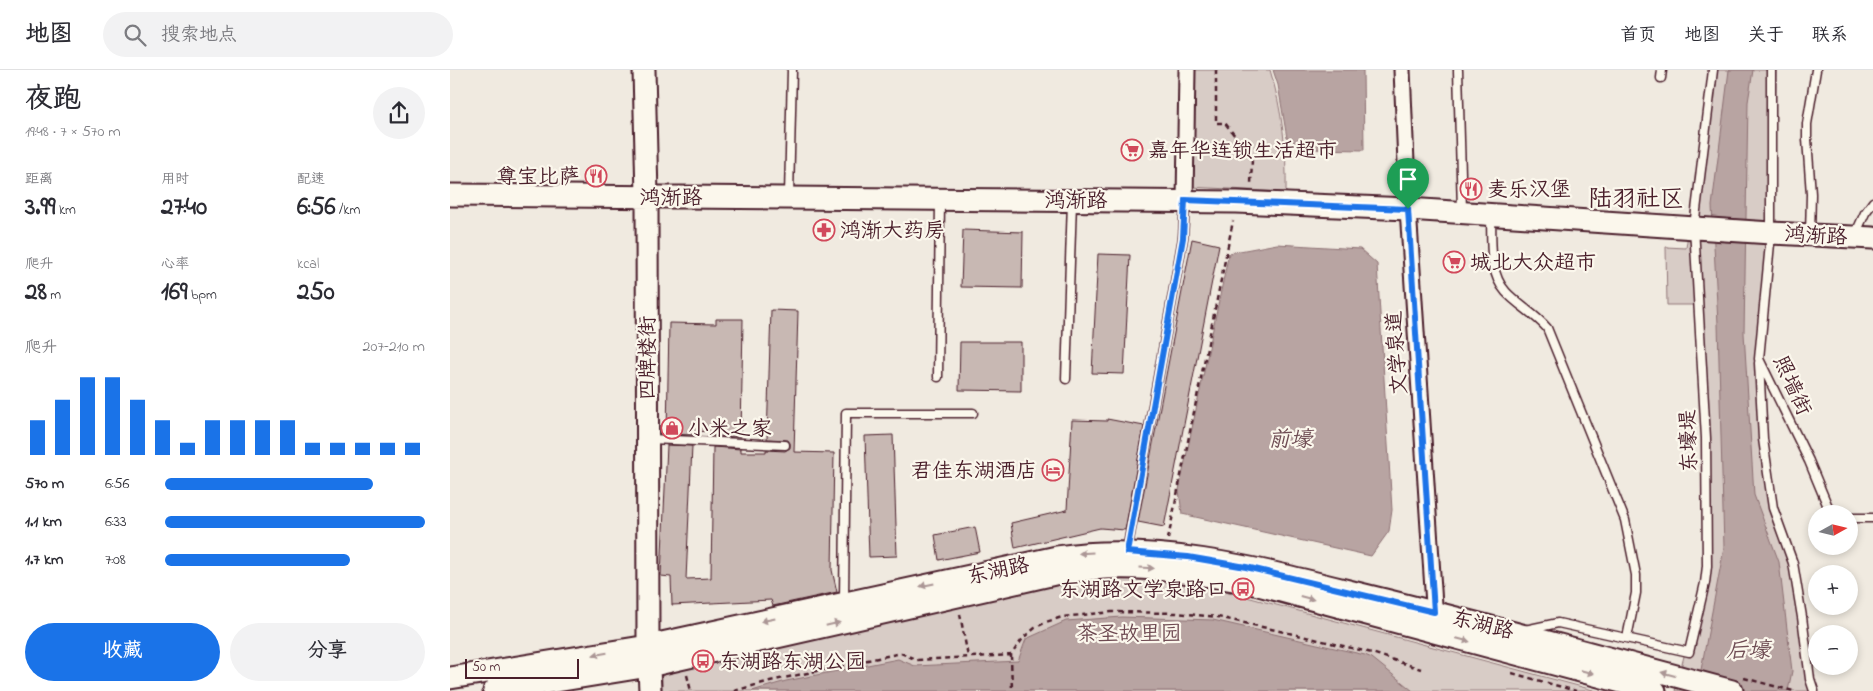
<!DOCTYPE html>
<html lang="zh">
<head>
<meta charset="utf-8">
<style>
  :root { --surface:#fff; --page:#f2f2f3; --text:#2b2b33; --muted:#7c7c81; --line:#e1e1e2; --accent:#1a73e8 }
  body { margin:0; font-family:"Indie Flower","LXGW WenKai TC",sans-serif; background:var(--page); color:var(--text); height:100vh; display:flex; flex-direction:column; font-size:19px; white-space:nowrap }
  * { box-sizing:border-box; margin:0 }
  p { font-size:16px; color:var(--muted) }
  .icon { flex:none; width:28px; height:28px; fill:none; stroke:currentColor; stroke-width:2; stroke-linecap:round; stroke-linejoin:round }
  .map { position:relative; flex:1; overflow:hidden }
  .sheet { display:flex; flex-direction:column; background:var(--surface); width:450px }
  .sheet>* { flex:none }
  .needle { width:32px; rotate:82deg }
  .tools { position:absolute; left:1358px; top:435px; display:grid; gap:10px }
  .tools a { display:grid; place-items:center; width:50px; height:50px; border-radius:50%; background:var(--surface); box-shadow:0 2px 8px #0003; font-size:25px }
  .scale { position:absolute; left:15px; bottom:12px; width:114px; box-sizing:border-box; padding-left:5px; border:2px solid #4a1f2b; border-top:0; font-size:14px; line-height:18px; white-space:nowrap; color:#4a1f2b; -webkit-text-stroke:4px #fbf7ec; paint-order:stroke }
  .pin { position:absolute; display:grid; place-items:center; width:42px; height:42px; color:#fff; margin:-51px -21px; border-radius:50% 50% 50% 0; rotate:-45deg; box-shadow:0 0 5px #0007 }
  .pin .icon { rotate:45deg }
  .round { display:grid; place-items:center; flex:none; width:52px; height:52px; border-radius:26px; background:var(--page) }
  .overview { display:flex; align-items:center; justify-content:space-between; height:85px; padding:0 25px }
  h1 { font-size:28px; font-weight:700; line-height:38px }
  .metrics { display:grid; grid-template-columns:repeat(3,1fr); gap:8px; height:85px; padding:5px 25px }
  .metrics div { display:grid; align-content:center }
  .metrics b { font-size:25px; font-weight:700 }
  .metrics small { font-size:14px; font-weight:400 }
  .metrics p { font-size:14px }
  .chart { height:140px; padding:10px 25px }
  .chart p { display:flex; justify-content:space-between }
  .chart svg { width:100%; height:90px; margin-top:5px; stroke:var(--accent); stroke-width:6 }
  .cta { display:flex; gap:10px; margin-top:auto; padding:10px 25px }
  .cta a { flex:1; height:58px; border-radius:30px; background:var(--accent); color:#fff; font-size:20px; font-weight:700; line-height:58px; text-align:center }
  .cta a+a { background:var(--page); color:var(--text) }
  ul { padding:0 25px; list-style:none; font-size:16px }
  li { display:grid; grid-template-columns:80px 60px 1fr; align-items:center; height:38px }
  li i { height:12px; border-radius:6px; background:var(--accent) }
  header { display:flex; align-items:center; gap:30px; box-sizing:border-box; height:70px; padding:0 25px; background:var(--surface); border-bottom:1px solid var(--line) }
  header strong { font-size:24px }
  nav { display:flex; gap:28px; margin-inline-start:auto; font-size:18px }
  .search { width:350px; height:45px; background:var(--page); display:flex; align-items:center; gap:12px; box-sizing:border-box; padding:0 18px; border-radius:28px; color:var(--muted); font-size:19px }
  main { display:flex; flex:1; min-height:0 }
  .map>svg:first-child { display:block }
  .green { fill:#d8ccc6; stroke:#917678 }
  .water { fill:#b8a4a2; stroke:#8c6f72 }
  .building { fill:#c8b8b3; stroke:#4a1f2b }
  .lines { fill:none; stroke-linecap:round; stroke-linejoin:round }
  .lane-casing { stroke:#4a1f2b; stroke-width:11 }
  .street-casing { stroke:#4a1f2b; stroke-width:19 }
  .secondary-casing { stroke:#4a1f2b; stroke-width:25 }
  .path { stroke:#4a1f2b; stroke-width:2.5; stroke-dasharray:5 4; stroke-linecap:butt }
  .lane { stroke:#fbf7ec; stroke-width:8 }
  .street { stroke:#fbf7ec; stroke-width:15 }
  .secondary { stroke:#fbf7ec; stroke-width:21 }
  .oneway { fill:#ab9695 }
  .route-casing { stroke:#fff; stroke-width:10 }
  .route { stroke:#1a73e8; stroke-width:6 }
  .labels { text-anchor:middle; stroke-width:4.5; stroke-linejoin:round; paint-order:stroke }
  .poi-label { font-size:21px; fill:#4a1f2b; stroke:#fbf7ec; text-anchor:start }
  .street-label { font-size:21px; fill:#4a1f2b; stroke:#fbf7ec }
  .park-label { font-size:21px; fill:#6e4a52; stroke:#fbf7ec }
  .water-label { font-size:22px; font-style:italic; fill:#704e55; stroke:#fbf7ec }
  .quarter-label { font-size:24px; fill:#4a1f2b; stroke:#fbf7ec }
</style>
</head>
<body>
<header>
<strong>地图</strong>
<div class="search"><svg class="icon" aria-label="search" viewBox="0 0 24 24"><circle cx="10" cy="10" r="6"/><path d="M15 15l6 6"/></svg>搜索地点</div>
<nav><a>首页</a><a>地图</a><a>关于</a><a>联系</a></nav>
</header>
<main>
<section class="sheet">
<div class="overview"><div><h1>夜跑</h1><p>19:48 · 7 × 570 m</p></div><a class="round"><svg class="icon" aria-label="share" viewBox="0 0 24 24"><path d="M12 15V3M7 8l5-5 5 5M5 13v7h14v-7"/></svg></a></div>
<div class="metrics">
<div><p>距离</p><b>3.99<small> km</small></b></div>
<div><p>用时</p><b>27:40</b></div>
<div><p>配速</p><b>6:56<small> /km</small></b></div>
</div>
<div class="metrics">
<div><p>爬升</p><b>28<small> m</small></b></div>
<div><p>心率</p><b>169<small> bpm</small></b></div>
<div><p>kcal</p><b>250</b></div>
</div>
<div class="chart"><p><span>爬升</span>207–210 m</p>
<svg viewBox="0 0 160 44" preserveAspectRatio="none"><path d="M5 44V27M15 44V17M25 44V6M35 44V6M45 44V17M55 44V27M65 44V38M75 44V27M85 44V27M95 44V27M105 44V27M115 44V38M125 44V38M135 44V38M145 44V38M155 44V38"/></svg>
</div>
<ul>
<li><b>570 m</b>6:56<i style="width:80%"></i></li>
<li><b>1.1 km</b>6:33<i style="width:100%"></i></li>
<li><b>1.7 km</b>7:08<i style="width:71%"></i></li>
</ul>
<div class="cta"><a>收藏</a><a>分享</a></div>
</section>
<div class="map">
<svg width="1423" height="621" viewBox="0 0 1423 621">
  <rect width="100%" height="100%" fill="#f0eae0"/>
  <filter id="ink" filterUnits="userSpaceOnUse"><feTurbulence type="fractalNoise" baseFrequency=".02" numOctaves="2"/><feDisplacementMap in="SourceGraphic" scale="10" xChannelSelector="R" yChannelSelector="G"/><feConvolveMatrix kernelMatrix="1 2 1 2 8 2 1 2 1" color-interpolation-filters="sRGB"/></filter>
  <g filter="url(#ink)">
    <path class="green" d="M742,0H820C832,39 837,81 836,122L741,117Z
      M1261,0H1326L1324,142L1311,289L1315,373L1325,437L1343,491L1362,621H1225L1255,505L1254,379L1246,235H1217L1216,177L1236,178Z
      M677,505L741,512L1147,621H212V604L564,519L625,507Z"/>
    <path class="water" d="M823,0H913L914,80L858,79L837,68L828,15Z
      M1279,0H1303L1298,32L1294,263L1304,425L1329,492L1342,601L1338,621H1247L1274,478L1268,254L1262,136Z
      M827,174L910,179L927,194L942,440L939,461L921,486L732,444L729,420L779,183Z
      M672,547L763,550L915,585L922,588L963,621H302L336,611L448,589L465,596L568,591L576,569L616,551Z"/>
    <path class="building" d="M513,160L573,162L572,218L511,217Z
      M742,169L769,175L714,457L688,452Z
      M648,184L680,185L674,304L642,303Z
      M321,240L348,241L344,382L384,383L382,500L387,522L323,536L321,530L222,535L221,507L211,506L217,375L242,376L236,509L261,508L263,377L291,379V382H316V380L335,381L340,378V373L338,370L317,369Z
      M266,249H293L291,367L263,366V362L243,361V365L217,364L219,253L266,254Z
      M510,272H571V321L509,320Z
      M657,349L694,356L675,460L650,458L565,478L561,453L617,440L622,350L657,351Z
      M443,365L447,486L419,487L415,366Z
      M525,457L530,482L489,490L485,465Z"/>
    <g class="lines">
      <g class="lane-casing">
        <path id="lane" d="M1008,0L1012,140
          M1321,0V163L1309,289L1359,391L1381,444
          M1211,8L1212,0
          M339,125L342,0
          M1041,146C1042,171 1038,202 1056,222C1068,235 1085,244 1097,258L1175,450L1186,505V523L1177,568
          M1360,165L1361,124L1357,69V54L1366,0
          M1405,165L1415,143L1423,132
          M1309,293L1313,369L1323,438L1343,493L1352,547L1360,609L1364,621
          M488,307L490,131
          M616,309L622,132
          M200,369L335,375
          M1399,448H1423
          M677,481L733,168L735,132
          M394,531L396,343H523
          M1075,560L1108,553L1239,582L1255,513L1257,496L1256,368L1244,157L1263,0"/>
      </g>
      <g class="street-casing">
        <path id="street" d="M952,0L958,139L985,550
          M735,130L737,0"/>
      </g>
      <g class="secondary-casing">
        <path id="secondary" d="M194,0L197,126L198,576L200,621
          M0,125L787,132L958,139L1321,163L1423,168
          M0,608L198,576L607,487C719,471 827,504 935,530C1051,559 1167,590 1282,621
          M44,621L199,596L609,503C678,491 734,501 801,513L1205,621"/>
      </g>
      <path class="path" d="M766,0V53H775L802,88L801,115
        M718,469L783,151
        M510,544L518,587
        M561,585L562,621
        M1062,603L1126,621
        M237,605L241,621
        M1294,608L1343,621
        M284,621L320,611L451,583L467,590L561,585L574,567L585,558L596,552L612,547L662,542L727,543L768,547L852,566L922,583L971,599"/>
      <use href="#lane" class="lane"/>
      <use href="#street" class="street"/>
      <use href="#secondary" class="secondary"/>
    </g>
    <defs><path id="oneway-solid" d="M-6-.8H1V-3.2L6.5 0L1 3.2V.8H-6Z" transform="scale(1.25)"/></defs>
    <g class="oneway">
      <use href="#oneway-solid" transform="translate(636 483) rotate(176)"/>
      <use href="#oneway-solid" transform="translate(697 498) rotate(4)"/>
      <use href="#oneway-solid" transform="translate(477 515) rotate(168)"/>
      <use href="#oneway-solid" transform="translate(857 528) rotate(15)"/>
      <use href="#oneway-solid" transform="translate(318 550) rotate(168)"/>
      <use href="#oneway-solid" transform="translate(383 554) rotate(-13)"/>
      <use href="#oneway-solid" transform="translate(1013 570) rotate(15)"/>
      <use href="#oneway-solid" transform="translate(150 584) rotate(171)"/>
      <use href="#oneway-solid" transform="translate(1137 602) rotate(15)"/>
      <use href="#oneway-solid" transform="translate(1218 604) rotate(-165)"/>
    </g>
  </g>
  <g class="lines" filter="url(#ink)">
    <g class="route-casing">
      <path id="route" d="M735,130L958,139L984,542L796,497L738,487L677,482L733,168Z"/>
    </g>
    <use href="#route" class="route"/>
  </g>
  <defs>
    <g id="supermarket-ring" transform="scale(1.125)"><circle r="9.5" fill="#fbf7ec" stroke="#d1495b" stroke-width="1.5"/><path d="M-6-5.5h2.5l.6 2H6L4.5 2H-2.5L-4.4-4H-6ZM-1.5 3.2a1.3 1.3 0 1 0 .1 0ZM3 3.2a1.3 1.3 0 1 0 .1 0Z" fill="#d1495b"/></g>
    <g id="restaurant-ring" transform="scale(1.125)"><circle r="9.5" fill="#fbf7ec" stroke="#d1495b" stroke-width="1.5"/><path d="M-5-6h1v4h1v-4h1v4h1v-4h1v5L-1.5 .5V6h-2V.5L-5-1ZM5-6V6H3V1.5H1.5Q1.5-4 5-6Z" fill="#d1495b"/></g>
    <g id="pharmacy-ring" transform="scale(1.125)"><circle r="9.5" fill="#fbf7ec" stroke="#d1495b" stroke-width="1.5"/><path d="M-2-6h4v4h4v4h-4v4h-4v-4h-4v-4h4Z" fill="#d1495b"/></g>
    <g id="shop-ring" transform="scale(1.125)"><circle r="9.5" fill="#fbf7ec" stroke="#d1495b" stroke-width="1.5"/><path d="M-5-2.5h2.3a2.7 3.5 0 0 1 5.4 0H5L5.5 6h-11ZM-1.5-2.5h3a1.5 2.3 0 0 0-3 0Z" fill="#d1495b"/></g>
    <g id="hotel-ring" transform="scale(1.125)"><circle r="9.5" fill="#fbf7ec" stroke="#d1495b" stroke-width="1.5"/><path d="M-6-4.5h1.5V1H6V5H4.5V3h-9V5H-6ZM-4 0a1.8 1.8 0 1 1 3.6 0ZM.5 0V-2.5h3Q6-2.5 6 0Z" fill="#d1495b"/></g>
    <g id="bus-ring" transform="scale(1.125)"><circle r="9.5" fill="#fbf7ec" stroke="#d1495b" stroke-width="1.5"/><path d="M-5-6H5V4H4V6H2V4H-2V6H-4V4H-5ZM-3.5-4V0h7V-4ZM-3.5 1.2v1.5H-2V1.2ZM2 1.2v1.5H3.5V1.2Z" fill="#d1495b"/></g>
  </defs>
  <g fill-rule="evenodd">
    <use href="#supermarket-ring" x="682" y="80"/>
    <use href="#restaurant-ring" x="146" y="106"/>
    <use href="#restaurant-ring" x="1021" y="119"/>
    <use href="#pharmacy-ring" x="374" y="160"/>
    <use href="#supermarket-ring" x="1004" y="192"/>
    <use href="#shop-ring" x="222" y="358"/>
    <use href="#hotel-ring" x="603" y="400"/>
    <use href="#bus-ring" x="793" y="519"/>
    <use href="#bus-ring" x="253" y="591"/>
  </g>
  <g class="labels">
    <g class="poi-label">
      <text x="698" y="87">嘉年华连锁生活超市</text>
      <text x="130" y="113" text-anchor="end">尊宝比萨</text>
      <text x="1037" y="126">麦乐汉堡</text>
      <text x="390" y="167">鸿渐大药房</text>
      <text x="1020" y="199">城北大众超市</text>
      <text x="238" y="365">小米之家</text>
      <text x="587" y="407" text-anchor="end">君佳东湖酒店</text>
      <text x="777" y="526" text-anchor="end">东湖路文学泉路口</text>
      <text x="269" y="598">东湖路东湖公园</text>
    </g>
    <g class="street-label">
      <text x="221" y="134">鸿渐路</text>
      <text x="626" y="137">鸿渐路</text>
      <text transform="translate(1366 165) rotate(3)" y="7">鸿渐路</text>
      <text transform="translate(946 283) rotate(-94)" y="7">文学泉道</text>
      <text transform="translate(197 288) rotate(-90)" y="7">四牌楼街</text>
      <text transform="translate(1343 315) rotate(66)" y="7">照墙街</text>
      <text transform="translate(1238 371) rotate(-92)" y="7">东壕堤</text>
      <text transform="translate(548 500) rotate(-12)" y="7">东湖路</text>
      <text transform="translate(1033 554) rotate(14)" y="7">东湖路</text>
    </g>
    <g class="park-label">
      <text x="679" y="570">茶圣故里园</text>
    </g>
    <g class="water-label">
      <text x="840" y="376">前壕</text>
      <text x="1298" y="587">后壕</text>
    </g>
    <g class="quarter-label">
      <text x="1186" y="136">陆羽社区</text>
    </g>
  </g>
</svg>
<div class="tools">
<a><svg class="needle" viewBox="-14 -14 28 28"><path d="M0-13l5 13h-10z" fill="#e53935"/><path d="M0 13l5-13h-10z" fill="#7c7c81"/></svg></a>
<a>+</a>
<a>−</a>
</div>
<div class="scale">50 m</div>
<div class="pin" style="left:958px;top:139px;background:#1e9e55"><svg class="icon" aria-label="arrive" viewBox="0 0 24 24"><path d="M6 21V4h12l-3 4 3 4H6"/></svg></div>
</div>
</main>
</body>
</html>
